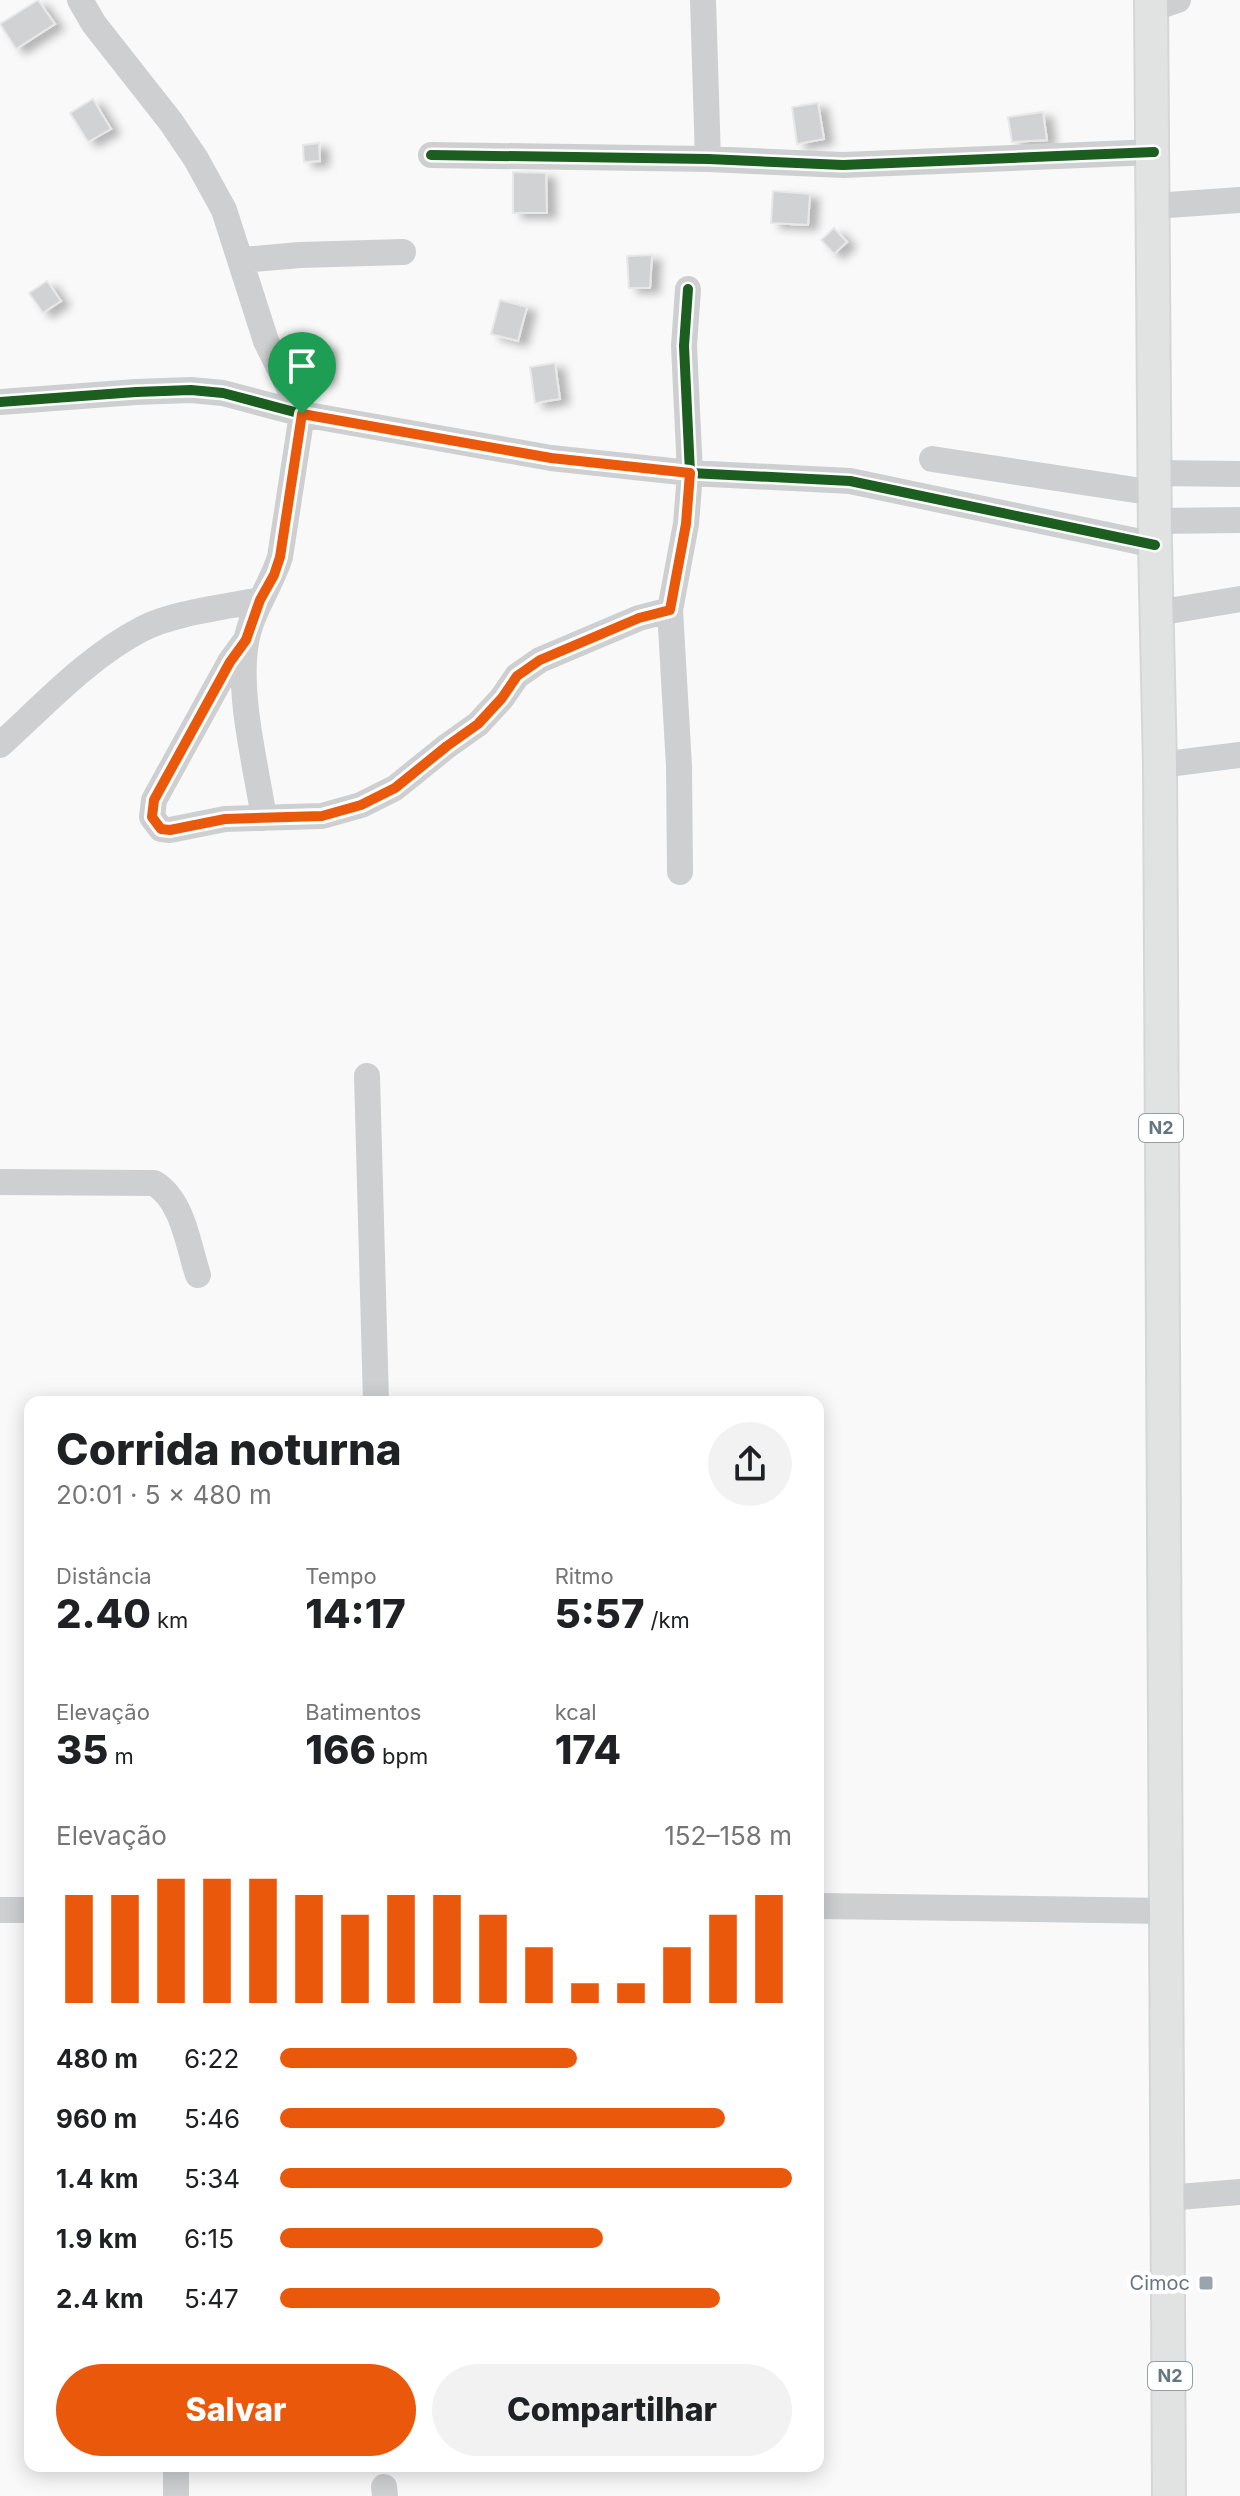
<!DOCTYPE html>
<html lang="pt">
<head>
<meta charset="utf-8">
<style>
  :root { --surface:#fff; --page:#f2f2f2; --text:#202124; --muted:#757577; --accent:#ea580c }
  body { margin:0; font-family:Inter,sans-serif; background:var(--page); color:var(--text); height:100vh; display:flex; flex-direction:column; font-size:30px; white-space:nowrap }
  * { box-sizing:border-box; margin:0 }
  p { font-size:26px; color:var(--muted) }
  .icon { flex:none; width:44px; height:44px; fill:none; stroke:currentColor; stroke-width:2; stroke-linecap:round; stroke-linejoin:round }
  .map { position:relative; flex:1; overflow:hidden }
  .sheet { position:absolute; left:24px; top:1396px; width:800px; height:1076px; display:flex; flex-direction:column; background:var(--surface); border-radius:16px; box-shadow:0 4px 20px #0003 }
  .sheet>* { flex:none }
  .pin { position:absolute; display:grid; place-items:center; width:68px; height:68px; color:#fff; margin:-82px -34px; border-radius:50% 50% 50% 0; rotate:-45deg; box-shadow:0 0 8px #0007 }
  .pin .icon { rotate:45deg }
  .round { display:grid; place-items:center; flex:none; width:84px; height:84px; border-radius:42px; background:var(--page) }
  .head { display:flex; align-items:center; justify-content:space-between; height:136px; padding:0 32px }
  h1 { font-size:44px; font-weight:800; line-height:60px }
  .figures { display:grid; grid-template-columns:repeat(3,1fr); gap:12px; height:136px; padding:8px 32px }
  .figures div { display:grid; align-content:center }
  .figures b { font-size:40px; font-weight:800 }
  .figures small { font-size:22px; font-weight:400 }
  .figures p { font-size:22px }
  .chart { height:224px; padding:16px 32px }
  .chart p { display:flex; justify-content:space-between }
  .chart svg { width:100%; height:144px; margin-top:8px; stroke:var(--accent); stroke-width:6 }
  .button { display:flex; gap:16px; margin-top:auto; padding:16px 32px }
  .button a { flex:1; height:92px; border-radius:48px; background:var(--accent); color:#fff; font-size:32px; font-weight:800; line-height:92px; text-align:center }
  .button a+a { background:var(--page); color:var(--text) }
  ul { padding:0 32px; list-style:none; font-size:26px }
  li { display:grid; grid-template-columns:128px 96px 1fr; align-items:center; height:60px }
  li i { height:20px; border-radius:10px; background:var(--accent) }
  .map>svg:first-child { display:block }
  .building { fill:#d0d2d3; stroke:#e8e8e8; stroke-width:2; filter:url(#shadow) }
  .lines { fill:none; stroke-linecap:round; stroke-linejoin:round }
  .major-casing { stroke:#d5d6d7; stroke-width:36 }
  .minor { stroke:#cecfd0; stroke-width:26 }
  .major { stroke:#e1e2e2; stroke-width:32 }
  .cycleway-casing { stroke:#fff; stroke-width:15 }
  .cycleway { stroke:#1b5e20; stroke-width:10 }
  .route-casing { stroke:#fff; stroke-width:16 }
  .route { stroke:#ea580c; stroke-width:10 }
  .poi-dot { fill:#99a4ac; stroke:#fff; stroke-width:3 }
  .labels { text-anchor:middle; stroke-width:8; stroke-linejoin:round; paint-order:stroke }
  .shield { fill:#fff; stroke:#939fa8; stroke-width:2 }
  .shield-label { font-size:18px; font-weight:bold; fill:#657683 }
  .poi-label { font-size:20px; fill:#657683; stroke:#fff; text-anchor:end }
</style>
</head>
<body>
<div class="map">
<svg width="1240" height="2496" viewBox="0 0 1240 2496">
  <defs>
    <filter id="shadow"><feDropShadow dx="9" dy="5" stdDeviation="4" flood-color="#0004"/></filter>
  </defs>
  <rect width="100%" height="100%" fill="#f9f9f9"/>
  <path class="building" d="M38,0L55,24L16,49L0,24Z
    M93,99L111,129L88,142L70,113Z
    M818,103L824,139L797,144L792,107Z
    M1043,112L1047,140L1012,142L1008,117Z
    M319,143L320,161L304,162L303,145Z
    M513,172L546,173L547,213H513Z
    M773,191L810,194L808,225L771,223Z
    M834,228L847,242L834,254L821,240Z
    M652,255L650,288H629L627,256Z
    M47,281L61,301L43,313L29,293Z
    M500,300L527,307L518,341L491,334Z
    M306,343L328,345L325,380L302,377L303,373H300L302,356L305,357Z
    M555,363L560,399L535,403L530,367Z"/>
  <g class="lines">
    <g class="major-casing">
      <path id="major" d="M1151,0L1155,545L1160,765L1169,2496"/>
    </g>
    <path class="minor" d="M80,0L94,24L171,122L196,159L224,210L266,341L302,414L280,557C271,586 251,612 246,642C237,694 256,766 264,818
      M703,0L708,159
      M1151,9L1178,0
      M431,155L708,159L843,165L1154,152
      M1154,206L1240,200
      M242,260L300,255L403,252
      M0,402L136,392L191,390L223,393L302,414L551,458L690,473L850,481L1155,545
      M932,459L1155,493
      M1155,473L1240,474
      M1155,521L1240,520
      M670,610L679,766L680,872
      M1157,613L1240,599
      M246,640L230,662L154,800L152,817L161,829L170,830L225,819L322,816L361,805L395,788L447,746L478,724L502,698L517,676L540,660L639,618L670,610L686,524L690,473L684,346L688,289
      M0,745C44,705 88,657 142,629C172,613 226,607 260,600
      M1160,765L1240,755
      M367,1076L376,1402
      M0,1182L154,1183C183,1200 188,1245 198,1275
      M818,1906L1166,1911
      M0,1910H30
      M1167,2198L1240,2192
      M384,2487L385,2496
      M176,2496V2467"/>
    <use href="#major" class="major"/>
    <g class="cycleway-casing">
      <path id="cycleway" d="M431,155L708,159L843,165L1154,152
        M0,402L136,392L191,390L223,393L302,414L551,458L690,473L850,481L1155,545
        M246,640L230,662L154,800L152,817L161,829L170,830L225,819L322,816L361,805L395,788L447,746L478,724L502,698L517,676L540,660L639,618L670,610L686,524L690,473L684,346L688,289"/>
    </g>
    <use href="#cycleway" class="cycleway"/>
  </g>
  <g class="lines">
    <g class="route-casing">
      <path id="route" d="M302,414L551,458L690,473L686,524L670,610L639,618L540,660L517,676L502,698L478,724L447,746L395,788L361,805L322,816L225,819L170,830L161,829L152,817L154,800L230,662L246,640L260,600L274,575L280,557Z"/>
    </g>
    <use href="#route" class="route"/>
  </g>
  <rect class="poi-dot" x="1198" y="2275" width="16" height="16" rx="4"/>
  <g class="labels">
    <g class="shield">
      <rect x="1139" y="1114" width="44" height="28" rx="6"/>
      <rect x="1148" y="2362" width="44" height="28" rx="6"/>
    </g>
    <g class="shield-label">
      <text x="1161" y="1134">N2</text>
      <text x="1170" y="2382">N2</text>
    </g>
    <g class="poi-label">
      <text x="1190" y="2290">Cimoc</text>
    </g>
  </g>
</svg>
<div class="pin" style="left:302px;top:414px;background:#1e9e55"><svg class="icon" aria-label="arrive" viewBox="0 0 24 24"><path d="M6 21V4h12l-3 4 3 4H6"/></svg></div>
<section class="sheet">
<div class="head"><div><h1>Corrida noturna</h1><p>20:01 · 5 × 480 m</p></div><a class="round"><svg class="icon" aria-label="share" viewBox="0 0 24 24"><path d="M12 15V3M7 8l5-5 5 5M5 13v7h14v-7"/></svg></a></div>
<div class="figures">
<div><p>Distância</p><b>2.40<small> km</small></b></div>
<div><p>Tempo</p><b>14:17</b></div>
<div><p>Ritmo</p><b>5:57<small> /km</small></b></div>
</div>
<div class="figures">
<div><p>Elevação</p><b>35<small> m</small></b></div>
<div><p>Batimentos</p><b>166<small> bpm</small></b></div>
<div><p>kcal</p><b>174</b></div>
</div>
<div class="chart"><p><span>Elevação</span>152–158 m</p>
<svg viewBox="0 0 160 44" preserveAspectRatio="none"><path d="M5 44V11M15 44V11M25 44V6M35 44V6M45 44V6M55 44V11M65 44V17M75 44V11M85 44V11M95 44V17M105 44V27M115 44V38M125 44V38M135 44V27M145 44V17M155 44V11"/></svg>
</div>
<ul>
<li><b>480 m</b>6:22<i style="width:58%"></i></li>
<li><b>960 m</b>5:46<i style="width:87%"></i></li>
<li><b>1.4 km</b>5:34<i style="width:100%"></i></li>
<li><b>1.9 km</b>6:15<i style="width:63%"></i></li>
<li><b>2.4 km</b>5:47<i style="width:86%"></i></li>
</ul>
<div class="button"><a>Salvar</a><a>Compartilhar</a></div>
</section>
</div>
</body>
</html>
